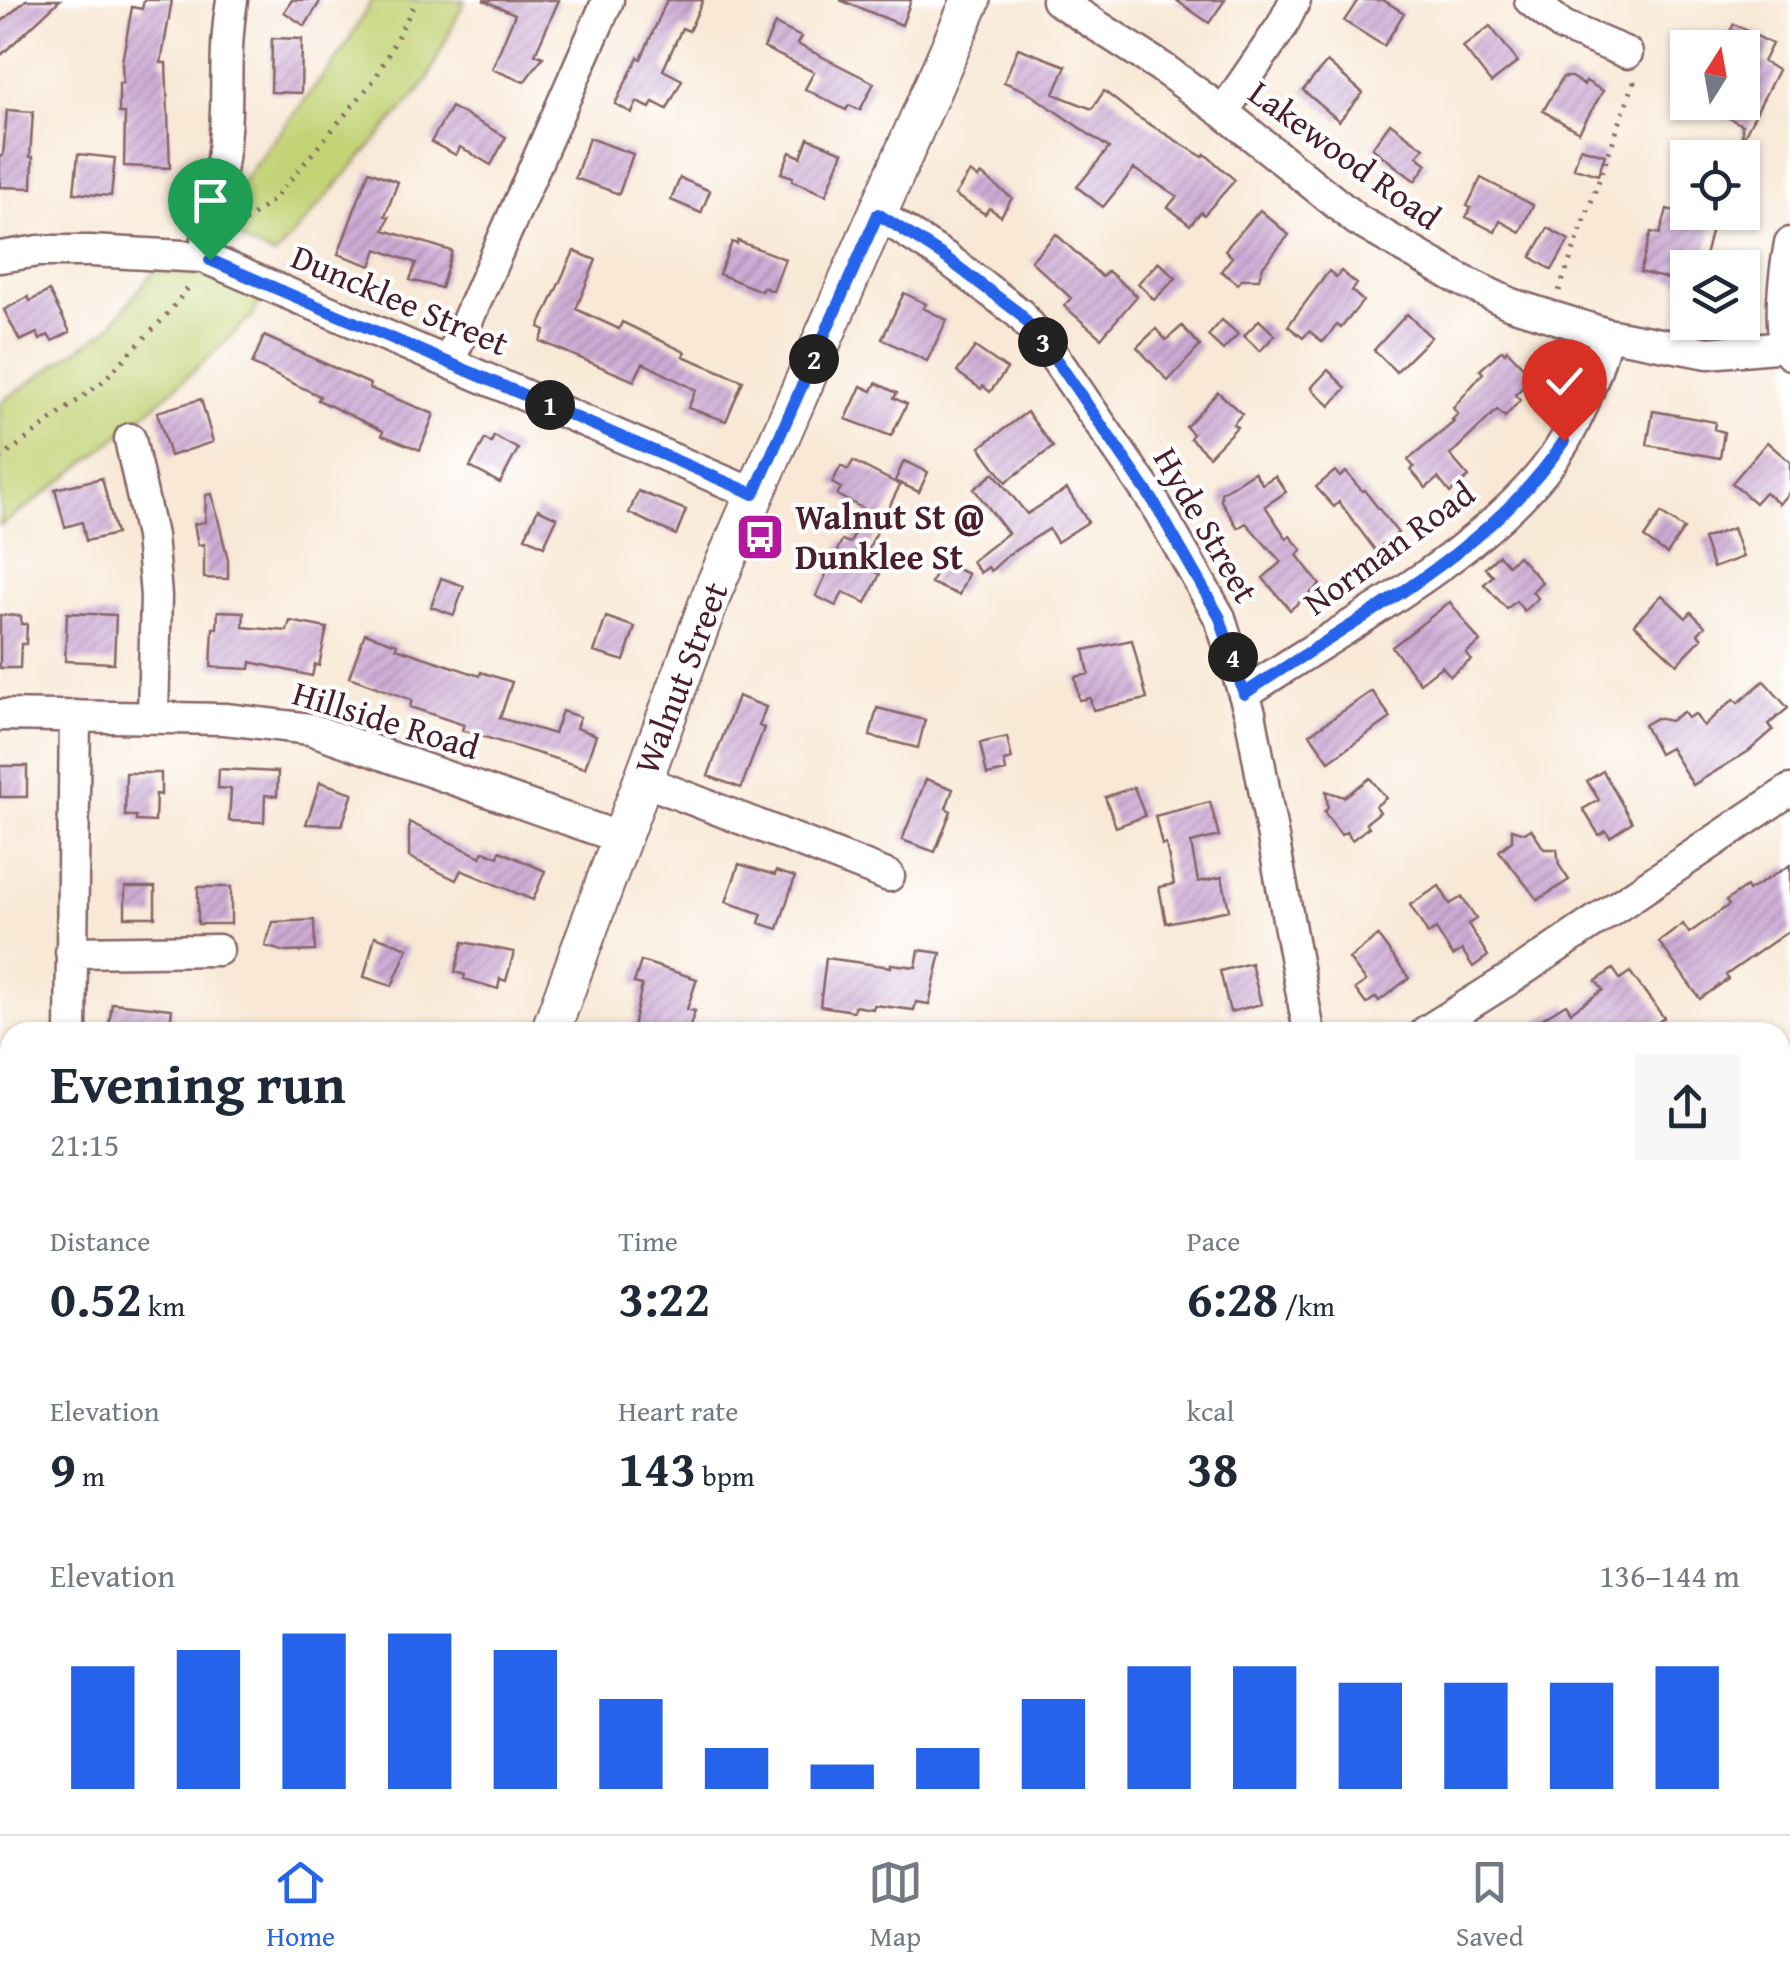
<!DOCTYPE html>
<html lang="en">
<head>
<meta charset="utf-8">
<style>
  :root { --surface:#fff; --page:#f6f6f7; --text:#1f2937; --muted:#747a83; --line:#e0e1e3; --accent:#2563eb }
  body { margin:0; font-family:"Gentium Book Plus",serif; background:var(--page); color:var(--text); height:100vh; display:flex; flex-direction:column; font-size:38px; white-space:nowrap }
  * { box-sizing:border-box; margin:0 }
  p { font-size:32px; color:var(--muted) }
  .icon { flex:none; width:55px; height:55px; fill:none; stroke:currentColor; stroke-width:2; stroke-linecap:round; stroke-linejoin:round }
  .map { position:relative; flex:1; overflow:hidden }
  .side { position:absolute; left:0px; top:1022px; width:1790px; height:812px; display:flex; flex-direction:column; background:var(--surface); border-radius:30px 30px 0 0; box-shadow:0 2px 8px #0004 }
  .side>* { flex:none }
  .needle { width:65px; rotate:11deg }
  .buttons { position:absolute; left:1670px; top:30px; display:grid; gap:20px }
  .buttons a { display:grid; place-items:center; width:90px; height:90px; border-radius:0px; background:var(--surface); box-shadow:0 2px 8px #0004; font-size:50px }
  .pin { position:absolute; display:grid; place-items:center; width:85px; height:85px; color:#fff; margin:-102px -42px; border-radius:50% 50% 50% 0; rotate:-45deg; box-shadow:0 0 10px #0007 }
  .pin .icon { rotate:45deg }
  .km { position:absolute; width:50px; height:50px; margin:-25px; border-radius:50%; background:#222; color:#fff; font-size:28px; line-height:50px; text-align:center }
  .round { display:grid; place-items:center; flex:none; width:105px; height:105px; border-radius:0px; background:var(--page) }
  .summary { display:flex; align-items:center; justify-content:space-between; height:170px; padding:0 50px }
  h1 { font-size:55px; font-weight:800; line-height:75px }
  .stats { display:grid; grid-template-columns:repeat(3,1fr); gap:15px; height:170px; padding:10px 50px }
  .stats div { display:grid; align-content:center }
  .stats b { font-size:50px; font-weight:800 }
  .stats small { font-size:28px; font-weight:400 }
  .stats p { font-size:28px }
  .chart { height:280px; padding:20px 50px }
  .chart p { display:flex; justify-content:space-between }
  .chart svg { width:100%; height:180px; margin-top:10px; stroke:var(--accent); stroke-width:6 }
  .dock { display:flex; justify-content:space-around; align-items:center; height:140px; border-top:2px solid var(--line); background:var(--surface); font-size:28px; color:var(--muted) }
  .dock a { display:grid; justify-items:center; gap:5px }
  .dock .current { color:var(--accent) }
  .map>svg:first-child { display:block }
  .forest { fill:url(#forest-firs); stroke:#726a49; stroke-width:2.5 }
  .green { fill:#c2d376; stroke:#867950; stroke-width:2.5 }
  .building { fill:url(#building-hatch) }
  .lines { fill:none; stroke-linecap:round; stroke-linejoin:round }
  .minor-casing { stroke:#876566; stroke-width:35 }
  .major-casing { stroke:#876566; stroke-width:42 }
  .path { stroke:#876566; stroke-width:5; stroke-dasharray:2.5 8; stroke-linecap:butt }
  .minor { stroke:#fff; stroke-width:30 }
  .major { stroke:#fff; stroke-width:38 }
  .tram { stroke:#4a1f2b; stroke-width:2.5 }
  .route-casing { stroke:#fff; stroke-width:20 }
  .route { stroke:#2563eb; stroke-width:12 }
  .labels { text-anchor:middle; stroke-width:8; stroke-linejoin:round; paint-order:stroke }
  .street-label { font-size:35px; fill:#4a1f2b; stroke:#fff }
  .poi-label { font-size:35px; font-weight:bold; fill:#4a1f2b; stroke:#fff; text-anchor:start }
</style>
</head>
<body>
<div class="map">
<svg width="1790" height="1834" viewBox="0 0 1790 1834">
  <defs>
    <pattern id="forest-firs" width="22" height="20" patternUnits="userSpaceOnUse" patternTransform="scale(2.5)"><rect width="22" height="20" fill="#99b567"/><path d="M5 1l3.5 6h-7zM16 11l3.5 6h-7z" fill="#7f9355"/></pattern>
    <pattern id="building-hatch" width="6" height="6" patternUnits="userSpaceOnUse" patternTransform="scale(2.5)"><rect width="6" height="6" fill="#ceacd6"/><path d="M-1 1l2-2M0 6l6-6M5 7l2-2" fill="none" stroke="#a98bae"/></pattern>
  </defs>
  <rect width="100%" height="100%" fill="#fff"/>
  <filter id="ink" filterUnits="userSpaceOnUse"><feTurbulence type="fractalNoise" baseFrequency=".01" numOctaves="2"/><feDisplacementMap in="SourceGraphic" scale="20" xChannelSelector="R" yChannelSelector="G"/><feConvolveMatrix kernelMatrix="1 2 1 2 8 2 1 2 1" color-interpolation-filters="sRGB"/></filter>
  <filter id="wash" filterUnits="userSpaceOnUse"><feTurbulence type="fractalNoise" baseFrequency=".0048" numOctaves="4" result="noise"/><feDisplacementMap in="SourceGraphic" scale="40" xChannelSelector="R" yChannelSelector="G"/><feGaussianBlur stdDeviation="2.25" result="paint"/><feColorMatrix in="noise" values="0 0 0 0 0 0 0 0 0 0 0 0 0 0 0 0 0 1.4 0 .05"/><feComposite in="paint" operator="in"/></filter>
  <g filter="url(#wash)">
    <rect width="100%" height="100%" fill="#f8e8d5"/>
    <path class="forest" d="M1790,1523V1791L1780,1768V1528Z"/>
    <path class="green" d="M372,0H465L425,84L275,256L246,243L236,232L234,218L241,183L342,52Z
      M154,271L203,274L261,300L253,315C174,392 91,463 0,526V403L108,329Z"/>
    <g id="blocks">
      <path class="building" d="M26,0H60L0,56V23Z
        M144,0H172L161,63H166L170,168L124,166L125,113H119V83H123L122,62L132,7L142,9Z
        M292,0H321L305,26L284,12Z
        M483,0H559L535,54L543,57L524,82L492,69L515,14Z
        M667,0H703L689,31L682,28L663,70L682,80L667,109L653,102L650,108L637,102L632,113L615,104L638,57L641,59Z
        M840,0H911L902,25Z
        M1176,0H1225L1209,23Z
        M1358,0H1383L1404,13L1384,46L1344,21Z
        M775,24L801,37L797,44L874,83L860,110L849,105L846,110L805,89L814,72L764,48Z
        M1734,24L1772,44L1763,62L1778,70L1742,140V125L1699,102H1742V48L1724,43Z
        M1490,26L1518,62L1491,83L1463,47Z
        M272,38L302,39L301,93L271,92Z
        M1018,48L1066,66L1054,94L1092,109L1104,91L1136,116L1203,157L1205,154L1235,180L1204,215L1201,212L1190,225L1168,207L1177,196L1134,169L1103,207L1077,187L1109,148L1026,91L1004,82Z
        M1327,62L1363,93L1339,121L1303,90Z
        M1563,77H1571L1584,85L1586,81L1603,91L1579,132L1543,111Z
        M451,107L506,137L491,165L460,147L456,155L431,142Z
        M7,110L33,112L30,157H33L32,188L0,187V156H3Z
        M1390,123L1424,148L1417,156L1427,164L1415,181L1372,148Z
        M589,138L633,154L619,194L575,178Z
        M808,138L843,152L826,195L792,181L793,177L781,173L790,152L801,157Z
        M1580,148L1605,155L1598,175L1574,168Z
        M78,154L115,158L111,196L74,193Z
        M369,171L398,182L385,216L389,217L384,230L452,251L441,288L410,280L416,263L377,249L371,266L338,254Z
        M970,172L978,178L981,174L1012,198L1001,216L989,208L985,214L955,195Z
        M680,178L710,191L701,213L671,200Z
        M1481,178L1533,205L1520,232L1500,221L1495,232L1466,217L1471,208L1467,206Z
        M1667,209L1714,221L1702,268H1688V284L1640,272L1651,232L1660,234Z
        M1260,210L1289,235L1263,266L1259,279H1242L1238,284L1221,271L1232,257L1225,250Z
        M1548,228L1569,240L1552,270L1531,257Z
        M1056,234L1102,277L1108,271L1137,296L1101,338L1064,306L1071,298L1031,261Z
        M738,241L785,259L773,291L763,287L761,291L719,274L732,242L737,244Z
        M574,251L596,260L576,309L619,329L622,322L685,352L683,356L743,381L726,421L688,408L696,390L643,363L634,381L540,341L545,330L539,327Z
        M1159,262L1176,278L1154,300L1138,283Z
        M1329,271L1336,277L1341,271L1357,284L1352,291L1363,301L1341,328L1337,325L1323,342L1309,331L1303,338L1288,326Z
        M49,291L70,332L52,341L48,335L40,340L37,333L20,341L4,310L28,297L30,301Z
        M904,293L926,304L923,308L947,320L927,361L882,339Z
        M1407,314L1431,337L1396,372L1374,350Z
        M1222,320L1238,334L1223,350L1208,336Z
        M1259,320L1275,335L1260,351L1244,336Z
        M1182,326L1200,346L1168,381L1137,347L1156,329L1166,340Z
        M264,336L370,384L369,388L434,414L420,450L382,435L383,431L318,400L320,396L252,364Z
        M975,347L1007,369L990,392L983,386L981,389L957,372Z
        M1502,350L1505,353L1507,350L1533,377L1515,395L1520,400L1505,417L1497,410L1450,455L1469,477L1450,493L1438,478L1426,488L1411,470L1414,467L1408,460L1454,422L1452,420L1458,414L1453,408L1483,373L1480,370Z
        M1328,370L1346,388L1330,406L1311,388Z
        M876,383L897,393L894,398L907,404L891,436L846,419L861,386L872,391Z
        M1218,392L1242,414L1233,424L1237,427L1209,456L1190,438L1193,434L1186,427Z
        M201,399L213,442L170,456L157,412Z
        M1653,411L1715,422L1714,429L1724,432L1720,458L1647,445Z
        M1027,412L1053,447L1006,482L980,447Z
        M494,436L518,449L500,483L470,467L485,439L491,443Z
        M1767,442L1790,462V491L1779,504L1765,492L1755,503L1732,483Z
        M853,461L900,485L867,552L871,554L865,567L880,574L866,603L843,592L836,606L816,596L842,540L850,543L866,510L837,495L841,488L832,483L841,466L848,470Z
        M904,461L928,472L919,492L895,481Z
        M1335,471L1340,477L1346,472L1362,491L1364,490L1398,533L1375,550L1339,502L1334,507L1316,487Z
        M1254,472L1262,484L1275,476L1286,492L1265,506L1287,539L1290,536L1302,550L1297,555L1320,585L1290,610L1263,578L1281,562L1246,523L1238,528L1221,501V493Z
        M994,473L1027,514L1067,489L1088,522L1057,542L1049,529L1009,554L991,571L988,567L980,573L972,561L1008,533L974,489Z
        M102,478L116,534L86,541L82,522L65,527L55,489Z
        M638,491L686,510L676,535L629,513Z
        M212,494L228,560V579L204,578V544L198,545L194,524L205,522L206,495Z
        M538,509L557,518L544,546L525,537Z
        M1661,513L1684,529L1667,554L1644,538Z
        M1733,528L1743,557L1713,568L1703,539Z
        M1499,555L1508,565L1518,556L1542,582L1532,592L1538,598L1524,611L1516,601L1507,609L1484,584L1493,576L1485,568Z
        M941,562L968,574L959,595L931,583Z
        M441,578L464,586L454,615L431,607Z
        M1662,595L1686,618L1691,612L1705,626L1698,634L1702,638L1677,664L1634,624Z
        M1450,602L1480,642L1466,653L1471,660L1450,676L1442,666L1420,683L1392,647Z
        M218,611L244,612L243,627L287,631L290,621L327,628L319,666L315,664L312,676L251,662L250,669L211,667L213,628H217Z
        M67,613L116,615L114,663L65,661Z
        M0,615L21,616V624H27L26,644H21L20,668H0Z
        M606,617L635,627L624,661L594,652Z
        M365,633L397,644L396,648L480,676L481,672L512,682L500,718L554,734L562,711L580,717L576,728L596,735L585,768L462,730L464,725L410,707L412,700L349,677Z
        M1132,640L1147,699L1093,710L1090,698L1079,700L1075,677L1089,674L1084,650Z
        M1764,681L1788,708L1769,724L1773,730L1749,751L1693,785L1670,748L1659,754L1644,725L1656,718L1670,721L1683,712L1688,718L1695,714L1703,726L1734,699L1738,703Z
        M1372,691L1391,718L1329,761L1310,734Z
        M738,696L766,707L759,726L764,728L741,788L708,776Z
        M877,708L925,720L918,748L870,736Z
        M1007,737L1012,759L1004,761L1006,771L987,775L980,743Z
        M0,766H27V797H0Z
        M219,769L278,772L277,796L265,795L264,822L229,821L231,789L218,788Z
        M1603,771L1632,822L1610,837L1606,831L1599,835L1583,809L1599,800L1587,781Z
        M126,773H161V795L156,794L155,822L136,821V816H125Z
        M1370,778L1386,798L1376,806L1380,812L1366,823L1369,827L1352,840L1346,832L1341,835L1324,812L1328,808L1326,791L1344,797Z
        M926,779L953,789L946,808L951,811L935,852L902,840Z
        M320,782L353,793L342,825L306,824Z
        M1134,787L1145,816L1116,827L1105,797Z
        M1210,802L1219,836L1191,843L1198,882L1222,877L1229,910L1166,923L1159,887L1174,884L1166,844L1162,845L1155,816Z
        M409,822L481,857L484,851L498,857L500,851L545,871L533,900L461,870L456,880L409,857Z
        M1512,829L1525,833L1531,829L1544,849H1557L1559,865L1569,880L1538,900L1499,851L1512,841Z
        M739,864L775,875L776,871L795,877L778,929L759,923L762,914L726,902Z
        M1790,865V930L1726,975L1728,979L1700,999L1659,942L1683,924L1689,933L1729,905L1726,901L1746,887L1748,891Z
        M1439,886L1450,904L1462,897L1476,919L1468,924L1488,956L1473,967L1462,950L1453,956L1436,929L1428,934L1410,905Z
        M125,887H155V917H125Z
        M198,887H231V924H198Z
        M314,920L315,951L285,952L265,946L273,922Z
        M375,936L408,948L392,986L364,977Z
        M1378,936L1409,978L1379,1001L1376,997L1366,1004L1355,989L1366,981L1349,959Z
        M463,942L514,952L506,981L500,979L498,989L464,979L465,975L455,972Z
        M919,950L941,953L929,1004L916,1002L914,1010L874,1005L873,1009L854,1006V1011L820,1006L826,958L891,967V964L916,967Z
        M641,961L697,979L687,1009L695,1011L688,1032H632L642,985L634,983Z
        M1251,963L1261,1004L1230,1012L1220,971Z
        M1613,969L1620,979L1630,972L1664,1018L1644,1032H1520L1566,1004L1571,1012L1603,990L1596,981Z
        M112,1003L172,1009L170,1027L157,1026V1032H108Z"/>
    </g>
  </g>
  <g filter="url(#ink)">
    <use href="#blocks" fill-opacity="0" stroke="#876566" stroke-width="2.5"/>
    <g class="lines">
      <g class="minor-casing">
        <path id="minor" d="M1057,0L1161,67L1223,112L1357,220L1457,278L1511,304L1607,334L1708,353L1786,346
          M1530,0L1563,26L1627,53
          M1223,112L1282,26L1295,0
          M878,214L945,257L1020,314L1049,349L1154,502L1220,618L1250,713L1309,1032
          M1790,243C1785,271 1776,329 1790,354
          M0,257L39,251H90L203,257L754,494
          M203,257C214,209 225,159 226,110C227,70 225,40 232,0
          M449,362L608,0
          M130,439L151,536L156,596L153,716
          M1244,694C1340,629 1469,562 1543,472C1576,432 1593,383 1607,334
          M0,715L225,719L310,729L621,838
          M642,780L889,876
          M71,952L218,950
          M71,1032L75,716
          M1425,1032L1511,978L1790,790
          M0,1211H10
          M1780,1367L1790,1363
          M0,1538H10
          M67,1825V1834
          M1593,1825L1596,1834
          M1152,1834L1169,1825"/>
      </g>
      <g class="major-casing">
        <path id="major" d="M550,1032L714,588L971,0
          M645,1825L648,1834"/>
      </g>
      <path class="path" d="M236,228L274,199L375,79L417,0
        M1559,291L1634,83L1632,75
        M0,459L101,383L164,318L192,283"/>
      <use href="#minor" class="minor"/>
      <use href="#major" class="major"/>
      <path class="tram" d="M1780,1103L1790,1099
        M1780,1120L1790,1116
        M720,1834L730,1825"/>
    </g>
  </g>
  <g class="lines" filter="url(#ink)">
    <g class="route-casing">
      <path id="route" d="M210,260L754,494L878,214L945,257L1020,314L1049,349L1154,502L1220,618L1244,694C1353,620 1490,553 1564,441"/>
    </g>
    <use href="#route" class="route"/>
  </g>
  <defs>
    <g id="bus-square" transform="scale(2.5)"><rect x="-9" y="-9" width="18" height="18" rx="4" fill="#b5179e" stroke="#fff"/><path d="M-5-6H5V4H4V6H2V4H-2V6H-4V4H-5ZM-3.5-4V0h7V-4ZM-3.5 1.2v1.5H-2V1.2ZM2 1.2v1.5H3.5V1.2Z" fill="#fff"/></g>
  </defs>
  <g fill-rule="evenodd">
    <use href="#bus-square" x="760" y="537"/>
  </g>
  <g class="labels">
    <g class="street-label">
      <text transform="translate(1345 155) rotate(36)" y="12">Lakewood Road</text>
      <text transform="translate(400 300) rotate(23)" y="12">Duncklee Street</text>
      <text transform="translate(1206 525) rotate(60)" y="12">Hyde Street</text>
      <text transform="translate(1389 548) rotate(-36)" y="12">Norman Road</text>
      <text transform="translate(681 678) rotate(-69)" y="12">Walnut Street</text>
      <text transform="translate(386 720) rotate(17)" y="12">Hillside Road</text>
    </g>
    <g class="poi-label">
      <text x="795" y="529">Walnut St @<tspan x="795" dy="40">Dunklee St</tspan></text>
    </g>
  </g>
</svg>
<div class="buttons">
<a><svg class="needle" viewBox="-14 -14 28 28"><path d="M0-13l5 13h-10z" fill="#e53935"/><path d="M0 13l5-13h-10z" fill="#747a83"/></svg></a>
<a><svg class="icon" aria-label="locate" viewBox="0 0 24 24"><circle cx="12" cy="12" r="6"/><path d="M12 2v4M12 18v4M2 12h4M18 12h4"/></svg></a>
<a><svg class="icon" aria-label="layers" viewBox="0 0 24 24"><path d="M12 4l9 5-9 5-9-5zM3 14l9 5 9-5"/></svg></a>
</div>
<div class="pin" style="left:210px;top:260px;background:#1e9e55"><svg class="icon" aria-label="arrive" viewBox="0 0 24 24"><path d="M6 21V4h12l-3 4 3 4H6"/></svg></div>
<div class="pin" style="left:1564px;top:441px;background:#d93025"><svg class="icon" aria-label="check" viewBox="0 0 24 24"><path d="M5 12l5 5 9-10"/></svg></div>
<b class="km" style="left:550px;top:405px">1</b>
<b class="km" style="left:814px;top:359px">2</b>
<b class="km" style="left:1043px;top:342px">3</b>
<b class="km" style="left:1233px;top:657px">4</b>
<section class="side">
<div class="summary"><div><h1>Evening run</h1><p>21:15</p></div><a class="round"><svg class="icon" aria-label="share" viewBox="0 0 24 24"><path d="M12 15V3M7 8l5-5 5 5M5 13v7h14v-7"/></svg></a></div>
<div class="stats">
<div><p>Distance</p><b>0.52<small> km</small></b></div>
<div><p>Time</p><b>3:22</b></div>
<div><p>Pace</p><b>6:28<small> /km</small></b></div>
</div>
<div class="stats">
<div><p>Elevation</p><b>9<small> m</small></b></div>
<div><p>Heart rate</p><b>143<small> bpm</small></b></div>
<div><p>kcal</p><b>38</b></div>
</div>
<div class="chart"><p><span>Elevation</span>136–144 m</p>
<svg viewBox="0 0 160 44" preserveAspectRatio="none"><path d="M5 44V14M15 44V10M25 44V6M35 44V6M45 44V10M55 44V22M65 44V34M75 44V38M85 44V34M95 44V22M105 44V14M115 44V14M125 44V18M135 44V18M145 44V18M155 44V14"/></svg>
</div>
</section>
</div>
<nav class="dock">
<a class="current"><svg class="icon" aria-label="home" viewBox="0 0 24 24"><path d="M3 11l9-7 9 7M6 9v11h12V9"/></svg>Home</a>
<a><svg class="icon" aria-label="map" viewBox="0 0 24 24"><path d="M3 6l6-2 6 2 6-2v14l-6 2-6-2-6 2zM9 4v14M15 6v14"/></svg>Map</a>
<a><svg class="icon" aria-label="saved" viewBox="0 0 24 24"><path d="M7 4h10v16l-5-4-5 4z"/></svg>Saved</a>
</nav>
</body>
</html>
